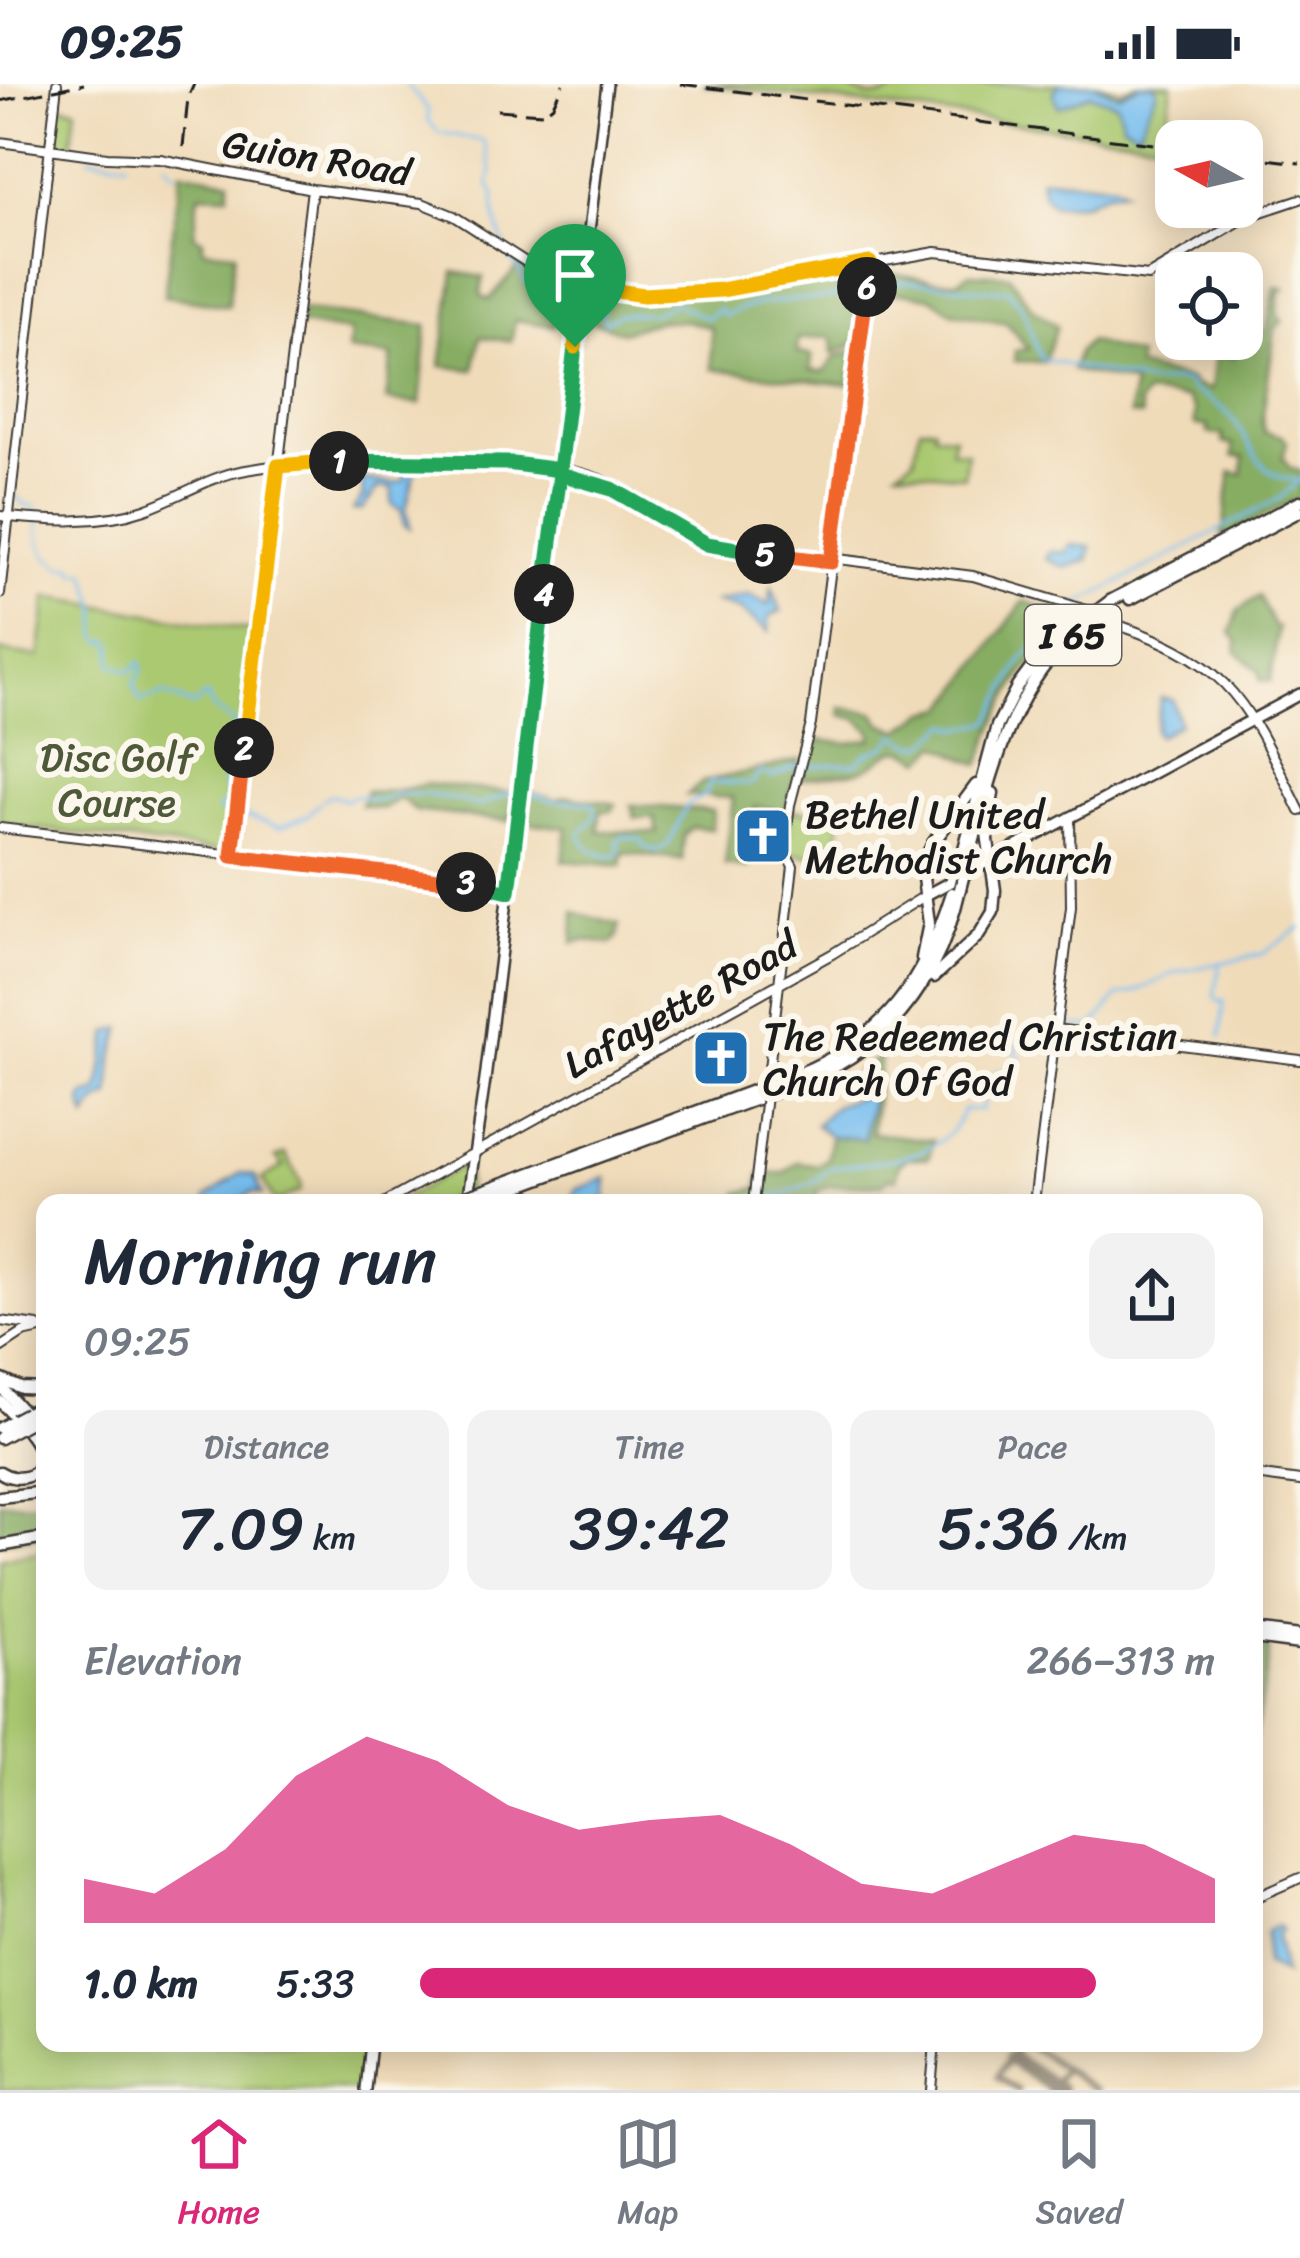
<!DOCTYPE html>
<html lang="en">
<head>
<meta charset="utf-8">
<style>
  :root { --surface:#fff; --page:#f2f2f3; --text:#1f2937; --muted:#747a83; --line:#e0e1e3; --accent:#db2777 }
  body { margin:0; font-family:Sriracha,sans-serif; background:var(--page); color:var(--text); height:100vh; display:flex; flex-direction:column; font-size:45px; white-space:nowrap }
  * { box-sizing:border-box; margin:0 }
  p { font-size:39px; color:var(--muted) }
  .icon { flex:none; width:66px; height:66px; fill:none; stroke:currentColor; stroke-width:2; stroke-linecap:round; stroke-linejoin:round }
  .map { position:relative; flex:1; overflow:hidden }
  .drawer { position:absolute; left:36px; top:1110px; width:1227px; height:858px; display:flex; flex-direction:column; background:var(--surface); border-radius:24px; box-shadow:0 6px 30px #0003 }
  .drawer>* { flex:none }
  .needle { width:78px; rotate:278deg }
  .tools { position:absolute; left:1155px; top:36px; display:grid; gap:24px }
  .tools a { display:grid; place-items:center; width:108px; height:108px; border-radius:24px; background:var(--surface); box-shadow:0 6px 30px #0003; font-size:60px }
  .pin { position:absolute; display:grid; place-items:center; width:102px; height:102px; color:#fff; margin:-123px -51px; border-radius:50% 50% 50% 0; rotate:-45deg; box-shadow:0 0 12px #0007 }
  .pin .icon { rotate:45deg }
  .km { position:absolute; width:60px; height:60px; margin:-30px; border-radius:50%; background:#222; color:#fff; font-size:33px; line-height:60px; text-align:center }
  .round { display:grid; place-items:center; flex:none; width:126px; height:126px; border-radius:24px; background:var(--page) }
  .summary { display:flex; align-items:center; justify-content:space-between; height:204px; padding:0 48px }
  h1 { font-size:66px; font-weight:600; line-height:90px }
  .figures { display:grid; grid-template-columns:repeat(3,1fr); gap:18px; height:204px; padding:12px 48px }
  .figures div { display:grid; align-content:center; border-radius:24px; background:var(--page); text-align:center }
  .figures b { font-size:60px; font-weight:600 }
  .figures small { font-size:33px; font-weight:400 }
  .figures p { font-size:33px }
  .chart { height:336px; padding:24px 48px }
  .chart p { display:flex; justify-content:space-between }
  .chart svg { width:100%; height:216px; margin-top:12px; fill:var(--accent); opacity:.7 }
  ul { padding:0 48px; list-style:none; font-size:39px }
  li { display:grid; grid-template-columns:192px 144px 1fr; align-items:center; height:90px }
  li i { height:30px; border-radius:15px; background:var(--accent) }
  .status { display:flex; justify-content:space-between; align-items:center; height:84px; padding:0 60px; background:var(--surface); direction:ltr }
  .status svg { height:33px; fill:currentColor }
  .tab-bar { display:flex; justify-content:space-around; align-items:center; height:168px; border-top:3px solid var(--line); background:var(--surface); font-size:33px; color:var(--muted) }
  .tab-bar a { display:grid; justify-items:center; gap:6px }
  .tab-bar .selected { color:var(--accent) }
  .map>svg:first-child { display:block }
  .green { fill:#aac971; stroke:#637246; stroke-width:3 }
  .forest { fill:#87ad63; stroke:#526440; stroke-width:3 }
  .water { fill:#77beef; stroke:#4a6d86; stroke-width:3 }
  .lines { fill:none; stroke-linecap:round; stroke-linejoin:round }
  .stream { stroke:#77beef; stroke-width:3 }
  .taxiway { stroke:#867c6a; stroke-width:6 }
  .runway { stroke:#867c6a; stroke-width:15 }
  .secondary-casing { stroke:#3c3934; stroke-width:12 }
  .primary-casing { stroke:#3c3934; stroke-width:14 }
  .highway-casing { stroke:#3c3934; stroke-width:15 }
  .secondary { stroke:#fff; stroke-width:8 }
  .primary { stroke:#fff; stroke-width:9 }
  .highway { stroke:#fff; stroke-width:10 }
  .rail { stroke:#1c1c1c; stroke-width:3; stroke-dasharray:18 9; stroke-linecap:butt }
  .secondary-bridge-casing { stroke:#3c3934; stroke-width:12; stroke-linecap:butt }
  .highway-bridge-casing { stroke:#3c3934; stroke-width:15; stroke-linecap:butt }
  .secondary-bridge { stroke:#fff; stroke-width:8 }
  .highway-bridge { stroke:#fff; stroke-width:10 }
  .split-1-casing { stroke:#fff; stroke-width:24 }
  .split-2-casing { stroke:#fff; stroke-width:24 }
  .split-3-casing { stroke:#fff; stroke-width:24 }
  .split-4-casing { stroke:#fff; stroke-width:24 }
  .split-5-casing { stroke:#fff; stroke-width:24 }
  .split-6-casing { stroke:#fff; stroke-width:24 }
  .split-7-casing { stroke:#fff; stroke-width:24 }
  .split-1 { stroke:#22a559; stroke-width:15 }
  .split-2 { stroke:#f5b400; stroke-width:15 }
  .split-3 { stroke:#f0652b; stroke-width:15 }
  .split-4 { stroke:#22a559; stroke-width:15 }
  .split-5 { stroke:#22a559; stroke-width:15 }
  .split-6 { stroke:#f0652b; stroke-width:15 }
  .split-7 { stroke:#f5b400; stroke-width:15 }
  .labels { text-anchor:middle; stroke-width:12; stroke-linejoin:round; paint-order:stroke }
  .shield { fill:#fbf7ec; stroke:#5f5e5a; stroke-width:3 }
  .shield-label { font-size:36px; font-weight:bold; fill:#1c1c1c }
  .street-label { font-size:39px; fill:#1c1c1c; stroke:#fbf7ec }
  .park-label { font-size:39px; fill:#4e593a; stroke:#fbf7ec }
  .poi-label { font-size:39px; fill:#1c1c1c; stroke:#fbf7ec; text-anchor:start }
</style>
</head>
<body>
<div class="status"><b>09:25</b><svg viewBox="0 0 49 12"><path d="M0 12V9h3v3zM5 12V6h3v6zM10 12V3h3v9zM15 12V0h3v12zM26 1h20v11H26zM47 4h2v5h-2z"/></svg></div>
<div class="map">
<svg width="1300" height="2006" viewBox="0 0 1300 2006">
  <rect width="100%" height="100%" fill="#fbf7ec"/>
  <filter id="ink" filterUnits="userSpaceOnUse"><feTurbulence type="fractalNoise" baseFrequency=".00833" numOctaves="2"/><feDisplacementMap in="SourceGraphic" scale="24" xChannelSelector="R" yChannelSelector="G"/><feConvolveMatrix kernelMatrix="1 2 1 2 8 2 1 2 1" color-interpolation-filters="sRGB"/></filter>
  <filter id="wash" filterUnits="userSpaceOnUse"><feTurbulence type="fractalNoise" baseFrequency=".004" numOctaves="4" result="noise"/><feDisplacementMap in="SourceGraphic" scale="48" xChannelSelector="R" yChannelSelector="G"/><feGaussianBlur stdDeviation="2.7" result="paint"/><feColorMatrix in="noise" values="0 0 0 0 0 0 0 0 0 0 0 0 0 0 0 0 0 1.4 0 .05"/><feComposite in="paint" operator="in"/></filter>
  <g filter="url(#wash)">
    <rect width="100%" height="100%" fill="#f0dbb9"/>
    <path class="green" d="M702,0H844C858,11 874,18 891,9L893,0H1101L1120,7L1135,0H1172L1165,58Z
      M58,21L76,24L71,65L59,64L54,57Z
      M920,343H934V349L954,352L950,366L967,368L964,392L898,385L914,374Z
      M47,513L253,547L229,769L0,740V567L39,573Z
      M790,726L841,732L836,775L787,769Z
      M285,1070L301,1099V1106L275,1119L262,1095L284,1082L276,1074Z
      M462,1082H468L465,1119L461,1110L437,1119H395Z
      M45,1467V1959H368L362,2006H0V1475Z"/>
    <path class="forest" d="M181,87L230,96L228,111L199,110L194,151L203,156V165L235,168L228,222L164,212Z
      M521,179L571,202L570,211L575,213L573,231L556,230L554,242L515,236L511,257L480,253L474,286L441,282L454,188L483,193L481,211L489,216Z
      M866,180L856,260L832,269L833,257L828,253L798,255L797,269L812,271L811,286L824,288L836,272L855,267L849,301L712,285L711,244L687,237H659L622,248L582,234L586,207C686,212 768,197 866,180Z
      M869,185L936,197H958L970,189L1009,191L1032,224L1057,242L1044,278L1015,277V267L1028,265L1007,239L952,228L930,213L906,209L866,211Z
      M1275,203L1286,205L1280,207L1277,231L1283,237L1275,244L1262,337L1264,348L1282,352L1287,358L1283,374L1290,384L1300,386V413L1222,454L1231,388L1242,390L1244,373L1233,372V361L1223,359V351L1208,349V342L1195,341V326L1187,314L1146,310L1139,320L1142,332L1130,331L1133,300L1072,286L1078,268L1089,257L1138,272L1137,283L1191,296L1194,301L1211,306L1216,263L1233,273L1267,244Z
      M301,226L427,241L420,320L386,316L392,272L348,267L350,248L300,241Z
      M1259,512L1274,543L1278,544L1271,597L1260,596L1259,587L1236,567L1238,557L1231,549L1238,527Z
      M1024,517L1074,534C1024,580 1001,616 980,681L938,661L923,676C888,652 888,678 862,686C843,691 822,692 802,695L812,656L849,659L872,655V648L858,635L841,631V624L875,629L881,639L899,646L927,628L946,624Z
      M800,676L785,727L756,723L748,784L725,781L733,714L687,711L703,698Z
      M426,700L514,709L510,737L416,727L400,714L383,725L361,722L366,707C383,709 410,705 426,700Z
      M526,707L556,716L567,712L616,720L612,727H600L599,747L657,749L654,733L635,734L631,721L713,727L712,745L692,743L684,751L682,776L623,769L621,782L563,777L567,744L522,738Z
      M574,828L619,841L617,853L611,860L584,856L573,859Z
      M880,972L872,1049L933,1056L929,1074H907L899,1080L896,1095L888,1094L882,1100L828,1102L817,1108L815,1119H737L739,1109L758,1104L760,1090L784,1089L798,1078L817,1081L827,1075L831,1052L864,1055L872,1010L861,1012L856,989Z
      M0,1418L45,1419V1450L0,1458Z
      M1254,1563L1268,1564L1269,1568L1254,1657Z"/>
    <path class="water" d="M1060,0H1094L1118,11L1140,0H1154L1157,7L1138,48L1123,40L1117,20L1090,10L1059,23L1053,8Z
      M1046,94L1114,100L1124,106L1107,108L1084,119L1053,121L1043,111L1040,95Z
      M407,384L415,389L406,424L410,444L404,441L402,427L392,420V404L379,403L362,426H353L363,412L362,396L397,399L405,395Z
      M1071,461L1091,463L1088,476L1066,484L1046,475L1050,467L1066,468Z
      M772,504L781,527L769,533V548L740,526L716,518L749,511L769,521Z
      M1161,614L1173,616L1179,640L1158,652L1155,648Z
      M122,944L113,974L110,1011L96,1019L87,1034L82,1018L85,1011L97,1009L100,1003L109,948Z
      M872,1008L864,1055L831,1052L816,1041L834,1022Z
      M241,1089L255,1092L262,1111L252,1108L236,1119H206L207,1113Z
      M607,1094L606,1119H571L576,1106Z
      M1277,1842L1282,1846L1276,1851L1284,1891L1265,1880L1266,1847Z"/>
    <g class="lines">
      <path class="stream" d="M406,0L428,26V36L438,48L484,57L492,88L489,100L495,111C491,125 502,157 508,171C513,181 521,184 525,198L574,216
        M89,74L127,78
        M164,79L176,90
        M871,203C911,189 965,208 1008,206L1021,221L1041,275L1147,299C1163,301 1174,293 1189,299L1191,305C1205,314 1220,320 1231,333C1252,359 1258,396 1298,396
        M584,219L601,223L604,238L619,230L654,229L674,219L707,234L719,225L725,232C761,210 819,221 863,207
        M15,411L24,420L37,424L40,459L48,473L62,483L73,482L75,489L86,488L98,526V551L103,558L109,556L113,561L112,580L130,588L140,578L142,587L133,600L140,617L164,610L194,622L206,611L214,625L237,641C224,662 225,679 224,703L231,714L217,726L232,729
        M1078,520L1280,414L1300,396
        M525,708C536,709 545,716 555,717C568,719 579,714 594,721L596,732L580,750C585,765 601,774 616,772L620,766L617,757L625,752L641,756L645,763L657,768L670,758L686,722L706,710L710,698L748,700L753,699L760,687L771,693L796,683L858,679L866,670L886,662L897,651L911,660L925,661L948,640L961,644L990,638L1021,577L1071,526
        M322,716L330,711L345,716C360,706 365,717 381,716C399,713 382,712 401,710C418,709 463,715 478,722L516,707
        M241,731L280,743L307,732L319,719
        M1220,880L1215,912L1219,918L1224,917L1221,953
        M1063,941L1093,943L1118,912L1138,907L1174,889L1262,870L1300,844
        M758,1114C779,1113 802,1105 820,1093C828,1087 826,1085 836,1083C884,1076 945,1077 964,1025L982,1026L985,1000L999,986L1006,989L1017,982L1021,974L1015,968L1021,958L1044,955L1051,950"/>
      <path class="taxiway" d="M1025,1959L1096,2006
        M1018,2006L997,1993L1019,1959
        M1050,2006L1064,1985"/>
      <path class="runway" d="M1011,1974L1059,2006"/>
    </g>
  </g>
  <g filter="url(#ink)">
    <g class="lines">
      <g class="secondary-casing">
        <path id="secondary" d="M0,58L107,73L160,75L312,105L422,119L454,132L549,193L644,210L727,205L936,168L1148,192L1246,133L1300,115
          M0,432C47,437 99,441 145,425C180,413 209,392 246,386C330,371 522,366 600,395C643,411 676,446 720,460L973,492L1064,519
          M0,510L57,0
          M1103,536C1231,577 1243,612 1300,727
          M0,744L478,799L509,808
          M231,772L312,105
          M1055,945L1300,976
          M768,993L793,782L784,766L790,721L811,640L870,179
          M384,1119L832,870L926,811
          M753,1119L765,1020
          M1034,1119L1071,823L1070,733
          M0,1237L38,1242
          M0,1264L23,1249L45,1244
          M1254,1391L1300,1397
          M1254,1814L1300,1794
          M931,2006L935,1959"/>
      </g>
      <g class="primary-casing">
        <path id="primary" d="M926,811L1300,610
          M467,1119L485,996L607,0
          M366,2006L371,1959"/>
      </g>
      <g class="highway-casing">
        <path id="highway" d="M1130,515L1300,427
          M972,762C995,680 1012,604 1078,546
          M958,787L997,642L1017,603L1044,567L1110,517L1300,417
          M922,874L929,839L923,794L925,775L933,759L976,701
          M934,893L979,851L993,828L995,806L987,749L993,709
          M480,1108L798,990C886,954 924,897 952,809
          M474,1119L805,997C891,962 940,894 960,805
          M0,1295L21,1304L45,1305
          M0,1302L45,1352
          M0,1317C12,1331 33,1349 39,1366C48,1393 17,1400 0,1388
          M27,1329L45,1319
          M33,1336L45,1329
          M0,1344L14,1336
          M0,1354L20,1343
          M0,1413L45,1408
          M0,1462L45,1454
          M1254,1546L1300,1552
          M1254,1554L1300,1560"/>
      </g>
      <use href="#secondary" class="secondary"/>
      <use href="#primary" class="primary"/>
      <use href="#highway" class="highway"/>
      <path class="rail" d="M680,0L1176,63
        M0,17L84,0
        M497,26L543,29L553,21L563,0
        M183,63L188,14L194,0
        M1242,72L1300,79"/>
      <g class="secondary-bridge-casing">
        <path id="secondary-bridge" d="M1064,519L1108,533
          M765,1020L768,993"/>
      </g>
      <g class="highway-bridge-casing">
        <path id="highway-bridge" d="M960,805L966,782
          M456,1116L480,1108
          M14,1336L27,1329
          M20,1343L33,1336"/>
      </g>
      <use href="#secondary-bridge" class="secondary-bridge"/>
      <use href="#highway-bridge" class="highway-bridge"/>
    </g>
  </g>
  <g class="lines" filter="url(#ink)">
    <g class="split-1-casing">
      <path id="split-1" d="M339,377L506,379L560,386L575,263"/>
    </g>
    <g class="split-2-casing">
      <path id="split-2" d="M244,664L278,382L339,377"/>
    </g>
    <g class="split-3-casing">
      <path id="split-3" d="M244,664L232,772L466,798"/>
    </g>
    <g class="split-4-casing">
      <path id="split-4" d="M466,798L509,808L544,510"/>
    </g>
    <g class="split-5-casing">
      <path id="split-5" d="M544,510L560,390L612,405L707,460L765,470"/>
    </g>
    <g class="split-6-casing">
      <path id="split-6" d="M765,470L831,478L867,203"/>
    </g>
    <g class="split-7-casing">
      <path id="split-7" d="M575,263L582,202L644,211L721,206L870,179L867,203"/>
    </g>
    <use href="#split-1" class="split-1"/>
    <use href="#split-2" class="split-2"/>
    <use href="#split-3" class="split-3"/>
    <use href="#split-4" class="split-4"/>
    <use href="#split-5" class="split-5"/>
    <use href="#split-6" class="split-6"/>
    <use href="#split-7" class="split-7"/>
  </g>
  <defs>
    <g id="church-square" transform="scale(3)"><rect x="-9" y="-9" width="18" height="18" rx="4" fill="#1f6fb2" stroke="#fbf7ec"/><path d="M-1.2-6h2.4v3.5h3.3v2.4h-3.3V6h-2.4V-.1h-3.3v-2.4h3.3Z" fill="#fff"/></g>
  </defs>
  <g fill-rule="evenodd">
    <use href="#church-square" x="763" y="752"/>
    <use href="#church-square" x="721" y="974"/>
  </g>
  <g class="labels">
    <rect class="shield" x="1025" y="521" width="96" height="60" rx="9"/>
    <g class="shield-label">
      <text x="1073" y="564">I 65</text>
    </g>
    <g class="street-label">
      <text transform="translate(317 73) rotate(9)" y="14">Guion Road</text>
      <text transform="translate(680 920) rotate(-29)" y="14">Lafayette Road</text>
    </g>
    <g class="park-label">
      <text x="117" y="687">Disc Golf<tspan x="117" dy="45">Course</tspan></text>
    </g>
    <g class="poi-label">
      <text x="805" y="744">Bethel United<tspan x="805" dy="45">Methodist Church</tspan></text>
      <text x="763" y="966">The Redeemed Christian<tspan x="763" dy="45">Church Of God</tspan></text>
    </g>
  </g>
</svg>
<div class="tools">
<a><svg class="needle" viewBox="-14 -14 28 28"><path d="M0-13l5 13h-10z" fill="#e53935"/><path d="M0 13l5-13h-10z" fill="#747a83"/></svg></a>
<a><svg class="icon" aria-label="locate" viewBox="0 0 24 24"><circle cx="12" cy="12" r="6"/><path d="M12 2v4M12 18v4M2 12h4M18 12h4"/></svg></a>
</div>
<div class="pin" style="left:575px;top:263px;background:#1e9e55"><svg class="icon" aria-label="arrive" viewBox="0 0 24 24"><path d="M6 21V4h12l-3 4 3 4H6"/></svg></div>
<b class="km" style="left:339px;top:377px">1</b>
<b class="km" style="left:244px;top:664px">2</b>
<b class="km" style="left:466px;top:798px">3</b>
<b class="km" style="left:544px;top:510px">4</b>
<b class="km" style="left:765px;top:470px">5</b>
<b class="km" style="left:867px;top:203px">6</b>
<section class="drawer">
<div class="summary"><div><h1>Morning run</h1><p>09:25</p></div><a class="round"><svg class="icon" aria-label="share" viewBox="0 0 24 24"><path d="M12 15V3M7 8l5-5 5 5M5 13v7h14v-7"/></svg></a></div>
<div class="figures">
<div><p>Distance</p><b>7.09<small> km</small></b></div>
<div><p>Time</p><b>39:42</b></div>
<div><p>Pace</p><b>5:36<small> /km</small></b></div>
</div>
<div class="chart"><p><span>Elevation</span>266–313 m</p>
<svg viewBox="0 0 160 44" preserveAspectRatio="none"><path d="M0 44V35L10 38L20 29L30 14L40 6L50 11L60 20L70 25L80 23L90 22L100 28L110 36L120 38L130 32L140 26L150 28L160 35V44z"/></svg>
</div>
<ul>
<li><b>1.0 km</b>5:33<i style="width:85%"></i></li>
</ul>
</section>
</div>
<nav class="tab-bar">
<a class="selected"><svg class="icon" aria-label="home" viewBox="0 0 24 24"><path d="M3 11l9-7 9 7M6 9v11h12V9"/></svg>Home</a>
<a><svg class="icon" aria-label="map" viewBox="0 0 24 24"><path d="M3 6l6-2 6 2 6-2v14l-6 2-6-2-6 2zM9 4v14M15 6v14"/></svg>Map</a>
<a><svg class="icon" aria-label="saved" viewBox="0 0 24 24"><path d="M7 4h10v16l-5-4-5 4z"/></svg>Saved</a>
</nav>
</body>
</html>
